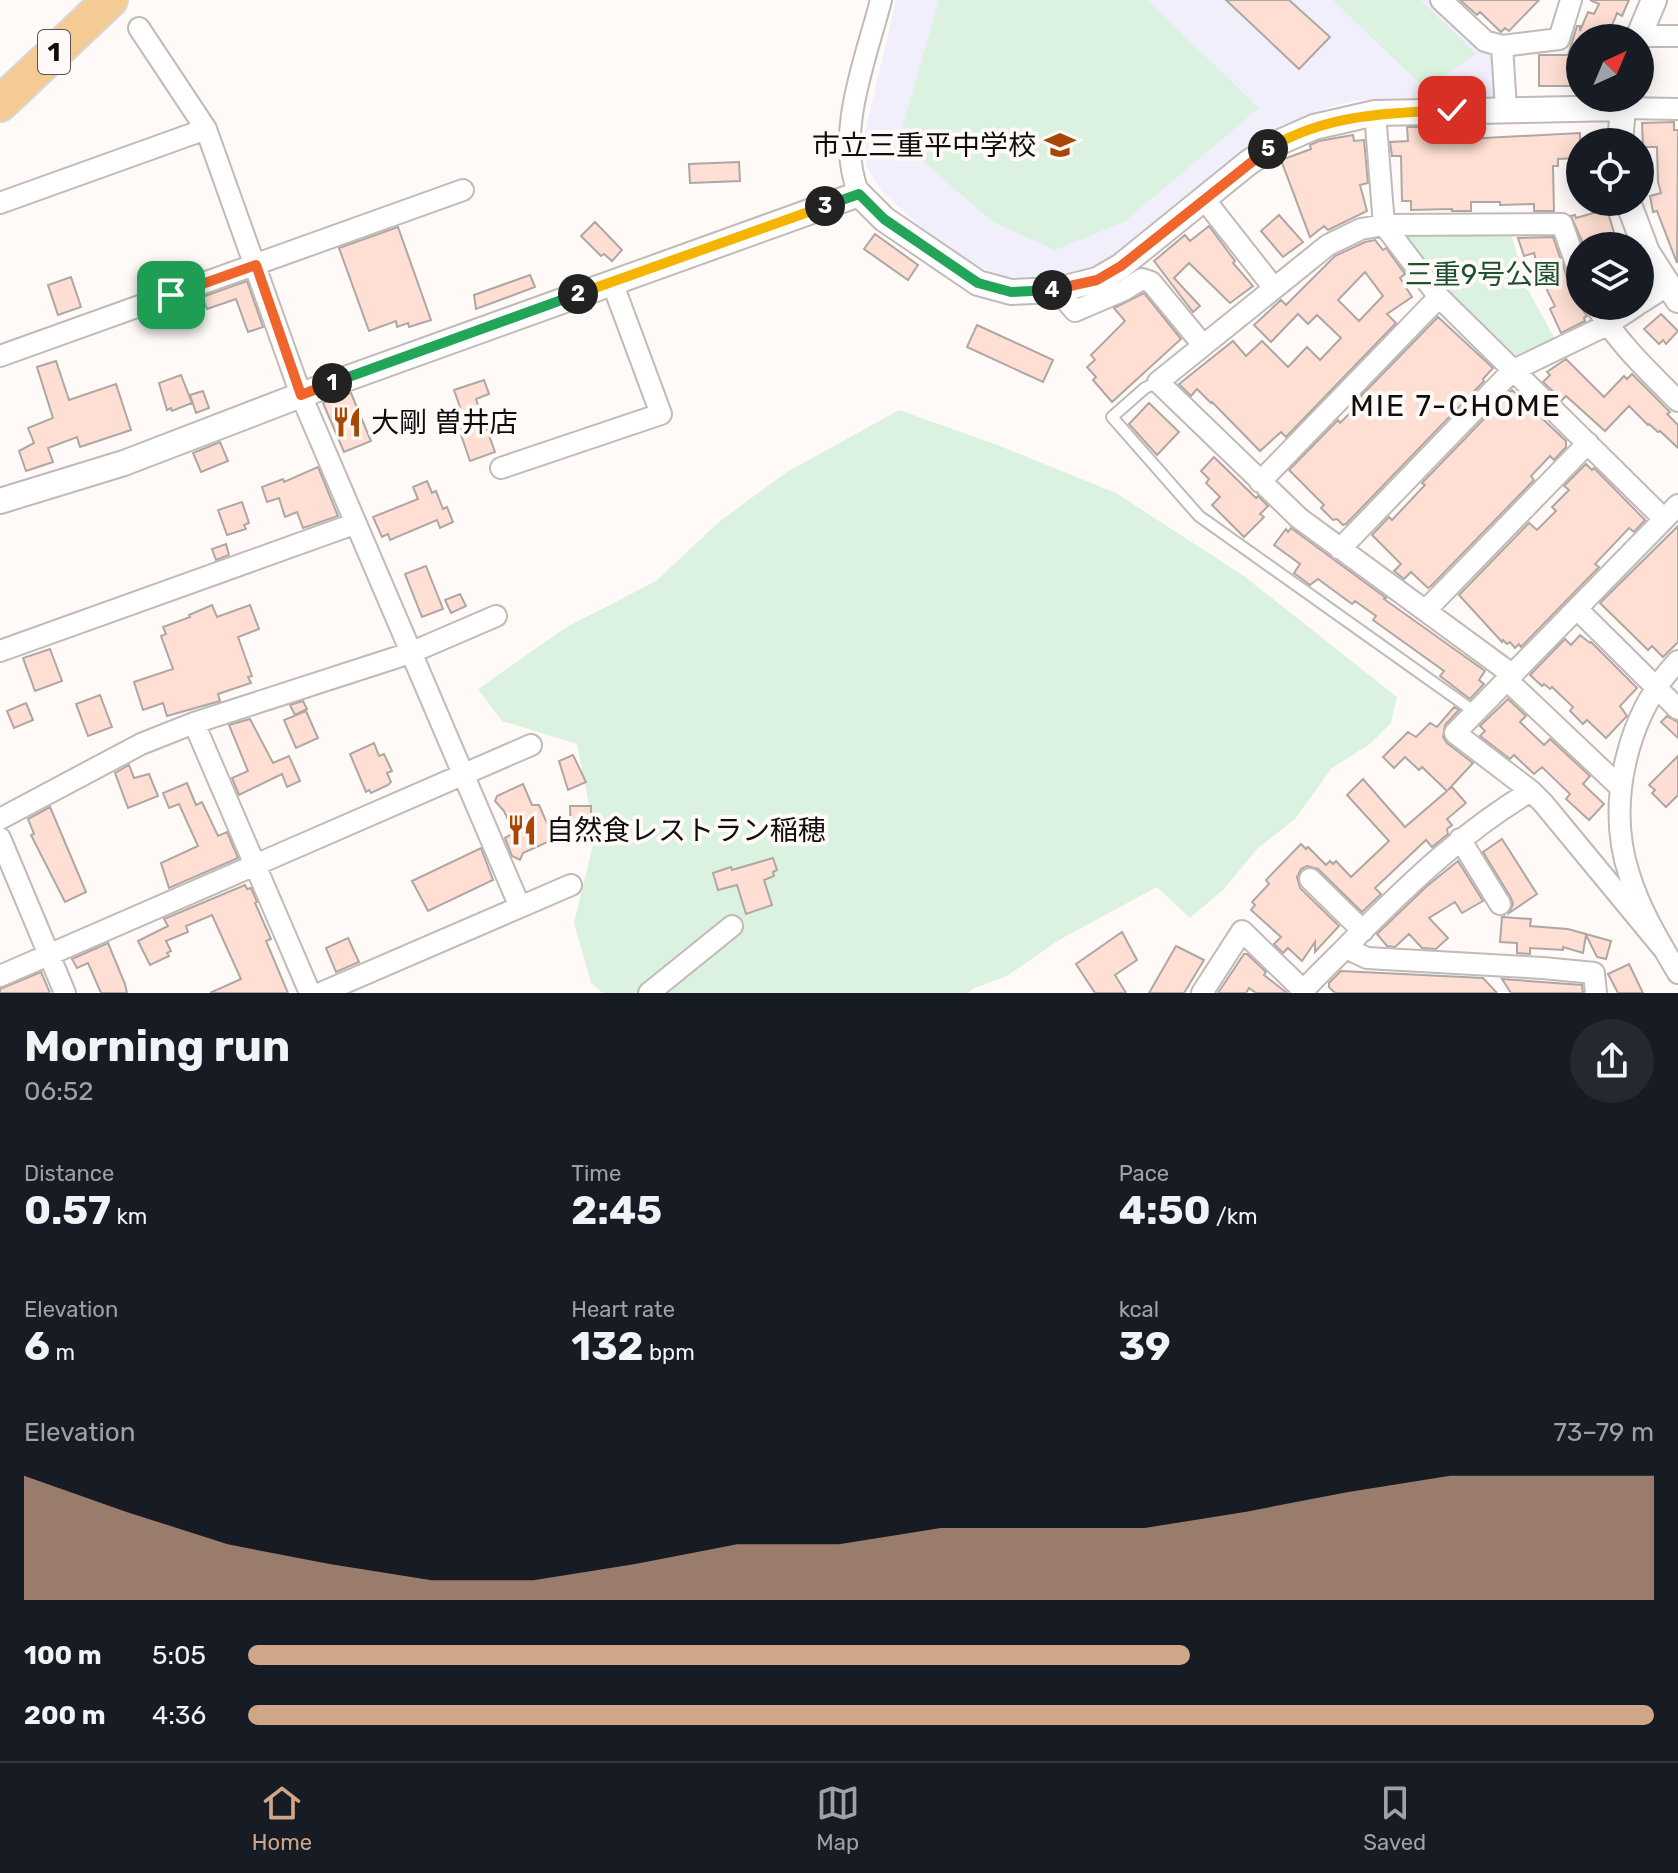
<!DOCTYPE html>
<html lang="en">
<head>
<meta charset="utf-8">
<style>
  :root { --surface:#171b24; --page:#242831; --text:#f1f3f6; --muted:#9ea1a6; --line:#363941; --accent:#d0a689 }
  body { margin:0; font-family:Rubik,"Noto Sans JP",sans-serif; background:var(--page); color:var(--text); height:100vh; display:flex; flex-direction:column; font-size:30px; white-space:nowrap }
  * { box-sizing:border-box; margin:0 }
  p { font-size:26px; color:var(--muted) }
  .icon { flex:none; width:44px; height:44px; fill:none; stroke:currentColor; stroke-width:2; stroke-linecap:round; stroke-linejoin:round }
  .map { position:relative; height:993px; overflow:hidden }
  .details { display:flex; flex-direction:column; background:var(--surface); flex:1 }
  .details>* { flex:none }
  .needle { width:52px; rotate:44deg }
  .controls { position:absolute; left:1566px; top:24px; display:grid; gap:16px }
  .controls a { display:grid; place-items:center; width:88px; height:88px; border-radius:50%; background:var(--surface); box-shadow:0 4px 20px #0003; font-size:40px }
  .pin { position:absolute; display:grid; place-items:center; width:68px; height:68px; color:#fff; margin:-34px; border-radius:16px; box-shadow:0 4px 12px #0006 }
  .km { position:absolute; width:40px; height:40px; margin:-20px; border-radius:50%; background:#222; color:#fff; font-size:22px; line-height:40px; text-align:center }
  .round { display:grid; place-items:center; flex:none; width:84px; height:84px; border-radius:42px; background:var(--page) }
  .summary { display:flex; align-items:center; justify-content:space-between; height:136px; padding:0 24px }
  h1 { font-size:44px; font-weight:700; line-height:60px }
  .metrics { display:grid; grid-template-columns:repeat(3,1fr); gap:12px; height:136px; padding:8px 24px }
  .metrics div { display:grid; align-content:center }
  .metrics b { font-size:40px; font-weight:700 }
  .metrics small { font-size:22px; font-weight:400 }
  .metrics p { font-size:22px }
  .chart { height:224px; padding:16px 24px }
  .chart p { display:flex; justify-content:space-between }
  .chart svg { width:100%; height:144px; margin-top:8px; fill:var(--accent); opacity:.7 }
  ul { padding:0 24px; list-style:none; font-size:26px }
  li { display:grid; grid-template-columns:128px 96px 1fr; align-items:center; height:60px }
  li i { height:20px; border-radius:10px; background:var(--accent) }
  .tabs { display:flex; justify-content:space-around; align-items:center; height:112px; border-top:2px solid var(--line); background:var(--surface); font-size:22px; color:var(--muted) }
  .tabs a { display:grid; justify-items:center; gap:4px }
  .tabs .selected { color:var(--accent) }
  .map>svg:first-child { display:block }
  .education { fill:#f2effc }
  .green { fill:#dbf2e0 }
  .building { fill:#ffdfd3; stroke:#aea7a4; stroke-width:2; fill-rule:evenodd }
  .lines { fill:none; stroke-linecap:round; stroke-linejoin:round }
  .service-casing { stroke:#c1bab7; stroke-width:14 }
  .minor-casing { stroke:#c1bab7; stroke-width:24 }
  .tertiary-casing { stroke:#c1bab7; stroke-width:28 }
  .trunk-casing { stroke:#d9d8d8; stroke-width:38 }
  .service { stroke:#fff; stroke-width:10 }
  .minor { stroke:#fff; stroke-width:20 }
  .tertiary { stroke:#fff; stroke-width:24 }
  .trunk { stroke:#f3cb93; stroke-width:34 }
  .split-1-casing { stroke:#fff; stroke-width:16 }
  .split-2-casing { stroke:#fff; stroke-width:16 }
  .split-3-casing { stroke:#fff; stroke-width:16 }
  .split-4-casing { stroke:#fff; stroke-width:16 }
  .split-5-casing { stroke:#fff; stroke-width:16 }
  .split-6-casing { stroke:#fff; stroke-width:16 }
  .split-1 { stroke:#f0652b; stroke-width:10 }
  .split-2 { stroke:#22a559; stroke-width:10 }
  .split-3 { stroke:#f5b400; stroke-width:10 }
  .split-4 { stroke:#22a559; stroke-width:10 }
  .split-5 { stroke:#f0652b; stroke-width:10 }
  .split-6 { stroke:#f5b400; stroke-width:10 }
  .labels { text-anchor:middle; stroke-width:8; stroke-linejoin:round; paint-order:stroke }
  .shield { fill:#fffaf8; stroke:#585554; stroke-width:2 }
  .shield-label { font-size:26px; font-weight:bold; fill:#100e0d }
  .poi-label { font-size:28px; fill:#100e0d; stroke:#fffaf8; text-anchor:start }
  .park-label { font-size:28px; fill:#1d512f; stroke:#fffaf8 }
  .neighbourhood-label { font-size:30px; letter-spacing:2px; fill:#100e0d; stroke:#fffaf8 }
</style>
</head>
<body>
<div class="map">
<svg width="1678" height="993" viewBox="0 0 1678 993">
  <rect width="100%" height="100%" fill="#fffaf8"/>
  <path class="education" d="M896,0H1429L1495,61L1496,97L1358,100L1332,106L1273,133L1235,158L1113,260L1086,272L1042,280L999,275L959,257L930,235L882,192L866,166L865,132Z"/>
  <path class="green" d="M939,0H1147L1259,108L1124,222L1055,250L993,222L904,145L903,125Z
    M1333,0H1421L1476,54L1425,89Z
    M1409,233H1511L1526,286L1556,341L1521,359L1512,356L1444,291L1407,242Z
    M899,410L1000,446L1116,493L1244,576L1397,697L1391,723L1370,744L1332,768L1295,819L1258,848L1224,889L1190,918L1157,887L1059,940L1007,976L972,989L969,993H603L591,983L574,923L595,836L577,744L502,721L478,689L565,628L656,581L720,521L787,472Z"/>
  <path class="building" d="M1226,0H1289L1330,37L1299,69Z
    M1460,0H1539L1509,31L1505,28L1501,32L1480,12L1477,15Z
    M1590,0H1629L1622,16L1617,13L1607,38H1580V85L1570,82V86H1539V55H1568L1577,26H1580V31L1588,12L1594,14L1599,4Z
    M1674,122V130H1678L1677,263L1657,211L1653,212L1650,196L1661,193L1658,182L1657,147H1643L1642,123Z
    M1407,127H1466V139L1580,133V158L1558,159V166H1553L1554,211H1534V204L1500,205V202H1471V211H1452V209L1411,210V201H1402L1401,156H1392L1390,142L1408,141Z
    M1353,135L1354,141L1364,140L1368,183L1360,185L1367,211L1328,230L1324,226L1310,237L1281,160L1311,149L1310,145L1319,141Z
    M739,162L740,181L690,183L689,164Z
    M1607,209L1618,246H1584L1571,216L1575,215L1576,218Z
    M1279,215L1303,242L1283,257L1261,231Z
    M595,222L622,250L612,261L604,254L601,256L581,236Z
    M1209,226L1235,261L1233,263L1253,286L1230,303L1189,263L1174,278L1200,306L1193,312L1154,261L1185,235L1190,241Z
    M398,227L431,320L409,327L408,323L397,327L396,321L369,331L339,248Z
    M875,234L918,265L908,280L864,249Z
    M1553,237L1568,280L1572,285L1580,288V306L1587,316L1584,318L1585,321L1561,333L1550,309L1555,306L1541,278L1534,253L1524,256L1518,238Z
    M1375,240L1383,250L1386,248L1405,274L1400,278L1412,297L1387,314L1396,323L1286,437L1281,432L1260,451L1212,402L1211,403L1197,389L1191,396L1179,384L1233,341L1246,356L1262,341L1288,367L1307,347L1320,360L1341,338L1317,315L1308,324L1298,314L1271,342L1254,325L1281,300L1286,305L1335,256L1365,242ZM1365,272L1383,296L1359,321L1338,300Z
    M530,275L535,287L476,309L474,295Z
    M71,277L81,307L58,315L48,285Z
    M247,281L263,327L248,332L236,299L207,309L202,297Z
    M1144,293L1181,339L1112,402L1093,380L1096,377L1087,367L1095,360L1091,355L1125,321L1114,308Z
    M1661,314L1678,331L1666,344L1663,340L1659,344L1644,329Z
    M1438,317L1493,368L1483,379L1484,381L1346,524L1343,525L1337,519L1333,520L1321,508L1324,505L1289,470L1338,420L1340,423L1363,400L1360,397Z
    M977,325L1053,360L1043,382L967,347Z
    M1566,359L1604,397L1624,376L1627,379L1632,374L1670,412L1667,414L1678,425V448L1660,431L1658,432L1649,424L1648,425L1629,406L1605,431L1566,396L1562,400L1543,382L1550,375L1547,372Z
    M56,361L69,400L116,384L131,430L80,447L77,437L48,448L53,462L26,471L19,451L34,443L28,428L53,418L37,367Z
    M181,375L192,403L172,411L171,408L167,410L159,383Z
    M484,380L489,394L476,399L495,452L470,461L460,432L462,431L456,415L462,413L454,390Z
    M1512,390L1566,441V447L1554,460L1550,456L1531,476L1534,480L1431,586L1428,588L1411,572L1404,579L1394,571L1401,564L1372,535L1389,517L1392,520L1425,485L1422,483Z
    M203,391L209,408L196,413L190,395Z
    M351,393L371,441L344,452L323,403Z
    M1149,403L1179,432L1157,455L1129,424Z
    M220,442L228,461L201,472L193,453Z
    M1214,457L1256,498L1258,496L1268,506L1260,514L1264,517L1244,537L1212,505L1220,497L1206,483L1209,479L1201,471Z
    M1586,464L1592,470L1594,468L1645,520L1634,532L1629,528L1595,564L1599,567L1521,647L1519,644L1515,648L1510,642L1507,644L1503,640L1502,642L1459,595L1529,523L1537,530L1556,511L1552,507L1569,490L1564,486Z
    M318,467L338,516L303,528L297,512L285,517L279,498L267,502L262,487L283,479L284,482Z
    M427,481L432,493L436,491L443,509L447,507L453,522L440,528L437,520L390,540L388,534L382,537L373,517L418,499L413,487Z
    M242,502L249,523L244,525L246,529L227,535L218,510Z
    M1678,526V642L1663,657L1652,646L1648,650L1600,603Z
    M1291,528L1386,598L1384,599L1485,671L1479,680L1484,684L1470,699L1440,676L1444,671L1373,620L1376,616L1355,601L1352,604L1318,579L1310,585L1294,573L1300,564L1274,545L1286,529L1288,532Z
    M226,544L229,555L216,560L212,549Z
    M426,566L443,609L422,617L405,574Z
    M460,594L466,606L451,613L445,600Z
    M212,605L217,617L250,605L259,629L238,637L252,676L248,677L251,683L218,694L220,701L167,716L163,703L143,710L134,682L173,669L161,636L166,634L163,627L190,617L189,615Z
    M1580,635L1590,643L1591,642L1637,688L1620,706L1627,716L1606,738L1587,720L1583,724L1570,711L1573,707L1552,687L1550,689L1544,684L1542,686L1530,675L1565,639L1571,645Z
    M50,649L62,681L35,691L23,658Z
    M100,695L112,727L88,736L76,704Z
    M1508,699L1526,716L1520,722L1544,745L1550,739L1590,776L1583,784L1604,804L1589,820L1566,799L1570,794L1542,767L1534,774L1514,755L1510,759L1480,736L1485,731L1480,726Z
    M303,701L307,709L295,715L290,705Z
    M26,703L33,720L14,728L7,711Z
    M1454,707L1459,710L1445,725L1443,737L1447,743L1473,763L1448,790L1452,787L1466,803L1447,819L1452,825L1447,829L1448,834L1432,847L1426,840L1375,888L1381,894L1362,912L1318,869L1307,866L1301,869L1297,877L1300,888L1339,926L1315,952V942L1302,961L1288,948L1283,953L1274,944L1281,937L1251,910L1255,905L1252,902L1269,884L1266,880L1301,844L1306,849L1308,847L1326,865L1330,861L1333,864L1336,861L1351,877L1389,841L1347,795L1363,779L1405,827L1447,791L1422,767L1419,770L1405,757L1394,768L1383,757L1408,732L1416,737L1430,723L1437,727Z
    M306,711L318,738L296,748L284,720Z
    M1667,716L1678,722V738L1661,722Z
    M250,719L273,763L289,756L300,781L287,787L282,774L239,795L232,778L248,771L229,725Z
    M374,743L379,756L384,754L392,771L387,773L391,782L388,785L371,793L369,790L366,792L350,754Z
    M573,755L586,782L568,790L559,761Z
    M1678,756V795L1666,807L1652,793L1655,790L1649,785Z
    M129,765L134,778L149,774L158,796L128,808L115,773Z
    M187,783L196,805L202,802L218,836L227,832L238,858L169,888L161,863L198,846L179,804L169,808L163,793Z
    M523,784L532,805H539L554,839L523,853L520,860L512,856L505,838L514,833L504,811L495,801L497,796Z
    M570,806H591V838L589,841H571Z
    M50,807L86,892L65,902L31,835L34,834L28,819Z
    M1502,839L1537,894L1509,913L1513,904L1511,898L1483,852Z
    M481,848L493,880L428,911L412,881Z
    M773,858L777,870L773,872L774,876L764,880L772,905L746,914L737,885L718,890L713,873L731,867L732,870Z
    M1458,861L1483,901L1462,913L1455,902L1429,918L1448,938L1436,949L1422,948L1409,934L1395,947L1387,946L1377,934L1427,886Z
    M245,885L247,889L251,888L257,902L255,903L271,939L266,941L288,993H210L241,979L212,915L186,926L188,932L166,941L171,951L167,953L169,956L150,965L138,941L168,926L164,919Z
    M1505,916L1503,917L1531,919L1530,926L1568,929L1611,941L1606,959L1597,957L1586,935L1583,953L1563,947V950L1530,948V954L1517,953V943L1500,942L1502,917Z
    M1122,932L1137,960L1115,975L1126,993H1095L1076,964Z
    M348,938L359,962L336,972L326,948Z
    M108,943L125,984L127,993H101L88,963L77,968L72,959Z
    M1176,946L1204,960L1184,993H1149Z
    M1244,954H1247L1266,972L1264,975L1287,993H1256L1249,988L1246,993H1218Z
    M1629,964L1643,993H1618L1608,974Z
    M1341,971L1483,978L1497,993H1335L1329,987V983Z
    M41,972L50,993H0V989Z
    M1502,979L1582,985L1583,993H1511Z"/>
  <g class="lines">
    <g class="service-casing">
      <path id="service" d="M1158,382L1145,388L1112,417L1199,516L1475,712"/>
    </g>
    <g class="minor-casing">
      <path id="minor" d="M1441,0L1485,41L1502,46L1559,39L1571,0
        M139,28L206,129L301,395L520,907L321,993
        M1639,36H1678
        M1502,46L1506,109
        M1622,108L1678,109
        M1375,113L1384,225L1439,297L1664,519
        M859,194C834,135 866,59 881,0
        M1204,199L1274,288
        M0,203L206,129
        M1057,290L1075,311L1124,290L1142,279L1151,282L1203,345
        M1640,303L1667,286
        M1596,306C1618,343 1648,371 1678,401
        M0,356L463,190
        M501,468L661,414L612,282
        M1260,482L1439,297
        M1340,549L1512,371L1607,325L1636,306
        M1577,609L1678,709
        M1426,610L1588,443
        M0,651L354,524
        M1678,661C1627,714 1606,803 1629,874C1640,910 1659,941 1678,973
        M1513,675L1299,518L1158,382L1328,245L1361,229L1384,225L1562,224L1580,275
        M1508,681L1620,787
        M194,723L310,993
        M1531,791L1455,733L1678,505
        M0,819L141,744L194,723L410,653L496,616
        M0,838L65,993
        M1460,839L1500,904
        M1310,879L1363,931
        M520,907L571,885
        M1346,948L1367,958L1543,968L1594,973L1596,993
        M0,976L531,745
        M649,993L732,926
        M1202,993L1242,931L1303,990
        M1301,993C1319,973 1339,955 1357,936C1411,882 1465,830 1531,791L1543,803L1662,947"/>
    </g>
    <g class="tertiary-casing">
      <path id="tertiary" d="M1638,38L1654,0
        M1620,142L1624,98
        M1628,202L1647,252L1678,300
        M0,501L124,463L301,395L859,194L884,219L978,283L1011,292L1057,290L1097,280L1121,266L1248,163L1280,142L1314,127L1375,113L1622,108"/>
    </g>
    <g class="trunk-casing">
      <path id="trunk" d="M0,104L110,0"/>
    </g>
    <use href="#service" class="service"/>
    <use href="#minor" class="minor"/>
    <use href="#tertiary" class="tertiary"/>
    <use href="#trunk" class="trunk"/>
  </g>
  <g class="lines">
    <g class="split-1-casing">
      <path id="split-1" d="M171,295L256,265L301,395L332,383"/>
    </g>
    <g class="split-2-casing">
      <path id="split-2" d="M332,383L578,294"/>
    </g>
    <g class="split-3-casing">
      <path id="split-3" d="M578,294L825,206"/>
    </g>
    <g class="split-4-casing">
      <path id="split-4" d="M825,206L859,194L884,219L978,283L1011,292L1052,290"/>
    </g>
    <g class="split-5-casing">
      <path id="split-5" d="M1052,290L1097,280L1121,266L1268,149"/>
    </g>
    <g class="split-6-casing">
      <path id="split-6" d="M1268,149C1325,114 1387,113 1452,110"/>
    </g>
    <use href="#split-1" class="split-1"/>
    <use href="#split-2" class="split-2"/>
    <use href="#split-3" class="split-3"/>
    <use href="#split-4" class="split-4"/>
    <use href="#split-5" class="split-5"/>
    <use href="#split-6" class="split-6"/>
  </g>
  <defs>
    <g id="school-bare" transform="scale(2.4)"><path d="M0-5L7-2L0 1L-7-2ZM-4 1L0 2.5L4 1V4Q0 6-4 4Z" fill="#a84703" stroke="#fffaf8" stroke-width="2.5" paint-order="stroke"/></g>
    <g id="restaurant-bare" transform="scale(2.4)"><path d="M-5-6h1v4h1v-4h1v4h1v-4h1v5L-1.5 .5V6h-2V.5L-5-1ZM5-6V6H3V1.5H1.5Q1.5-4 5-6Z" fill="#a84703" stroke="#fffaf8" stroke-width="2.5" paint-order="stroke"/></g>
  </defs>
  <g fill-rule="evenodd">
    <use href="#school-bare" x="1060" y="145"/>
    <use href="#restaurant-bare" x="347" y="422"/>
    <use href="#restaurant-bare" x="522" y="830"/>
  </g>
  <g class="labels">
    <rect class="shield" x="38" y="30" width="32" height="44" rx="6"/>
    <g class="shield-label">
      <text x="54" y="61">1</text>
    </g>
    <g class="poi-label">
      <text x="1036" y="155" text-anchor="end">市立三重平中学校</text>
      <text x="371" y="432">大剛 曽井店</text>
      <text x="546" y="840">自然食レストラン稲穂</text>
    </g>
    <g class="park-label">
      <text x="1483" y="284">三重9号公園</text>
    </g>
    <g class="neighbourhood-label">
      <text x="1456" y="416">MIE 7-CHOME</text>
    </g>
  </g>
</svg>
<div class="controls">
<a><svg class="needle" viewBox="-14 -14 28 28"><path d="M0-13l5 13h-10z" fill="#e53935"/><path d="M0 13l5-13h-10z" fill="#9ea1a6"/></svg></a>
<a><svg class="icon" aria-label="locate" viewBox="0 0 24 24"><circle cx="12" cy="12" r="6"/><path d="M12 2v4M12 18v4M2 12h4M18 12h4"/></svg></a>
<a><svg class="icon" aria-label="layers" viewBox="0 0 24 24"><path d="M12 4l9 5-9 5-9-5zM3 14l9 5 9-5"/></svg></a>
</div>
<div class="pin" style="left:171px;top:295px;background:#1e9e55"><svg class="icon" aria-label="arrive" viewBox="0 0 24 24"><path d="M6 21V4h12l-3 4 3 4H6"/></svg></div>
<div class="pin" style="left:1452px;top:110px;background:#d93025"><svg class="icon" aria-label="check" viewBox="0 0 24 24"><path d="M5 12l5 5 9-10"/></svg></div>
<b class="km" style="left:332px;top:383px">1</b>
<b class="km" style="left:578px;top:294px">2</b>
<b class="km" style="left:825px;top:206px">3</b>
<b class="km" style="left:1052px;top:290px">4</b>
<b class="km" style="left:1268px;top:149px">5</b>
</div>
<section class="details">
<div class="summary"><div><h1>Morning run</h1><p>06:52</p></div><a class="round"><svg class="icon" aria-label="share" viewBox="0 0 24 24"><path d="M12 15V3M7 8l5-5 5 5M5 13v7h14v-7"/></svg></a></div>
<div class="metrics">
<div><p>Distance</p><b>0.57<small> km</small></b></div>
<div><p>Time</p><b>2:45</b></div>
<div><p>Pace</p><b>4:50<small> /km</small></b></div>
</div>
<div class="metrics">
<div><p>Elevation</p><b>6<small> m</small></b></div>
<div><p>Heart rate</p><b>132<small> bpm</small></b></div>
<div><p>kcal</p><b>39</b></div>
</div>
<div class="chart"><p><span>Elevation</span>73–79 m</p>
<svg viewBox="0 0 160 44" preserveAspectRatio="none"><path d="M0 44V6L10 17L20 27L30 33L40 38L50 38L60 33L70 27L80 27L90 22L100 22L110 22L120 17L130 11L140 6L150 6L160 6V44z"/></svg>
</div>
<ul>
<li><b>100 m</b>5:05<i style="width:67%"></i></li>
<li><b>200 m</b>4:36<i style="width:100%"></i></li>
</ul>
</section>
<nav class="tabs">
<a class="selected"><svg class="icon" aria-label="home" viewBox="0 0 24 24"><path d="M3 11l9-7 9 7M6 9v11h12V9"/></svg>Home</a>
<a><svg class="icon" aria-label="map" viewBox="0 0 24 24"><path d="M3 6l6-2 6 2 6-2v14l-6 2-6-2-6 2zM9 4v14M15 6v14"/></svg>Map</a>
<a><svg class="icon" aria-label="saved" viewBox="0 0 24 24"><path d="M7 4h10v16l-5-4-5 4z"/></svg>Saved</a>
</nav>
</body>
</html>
